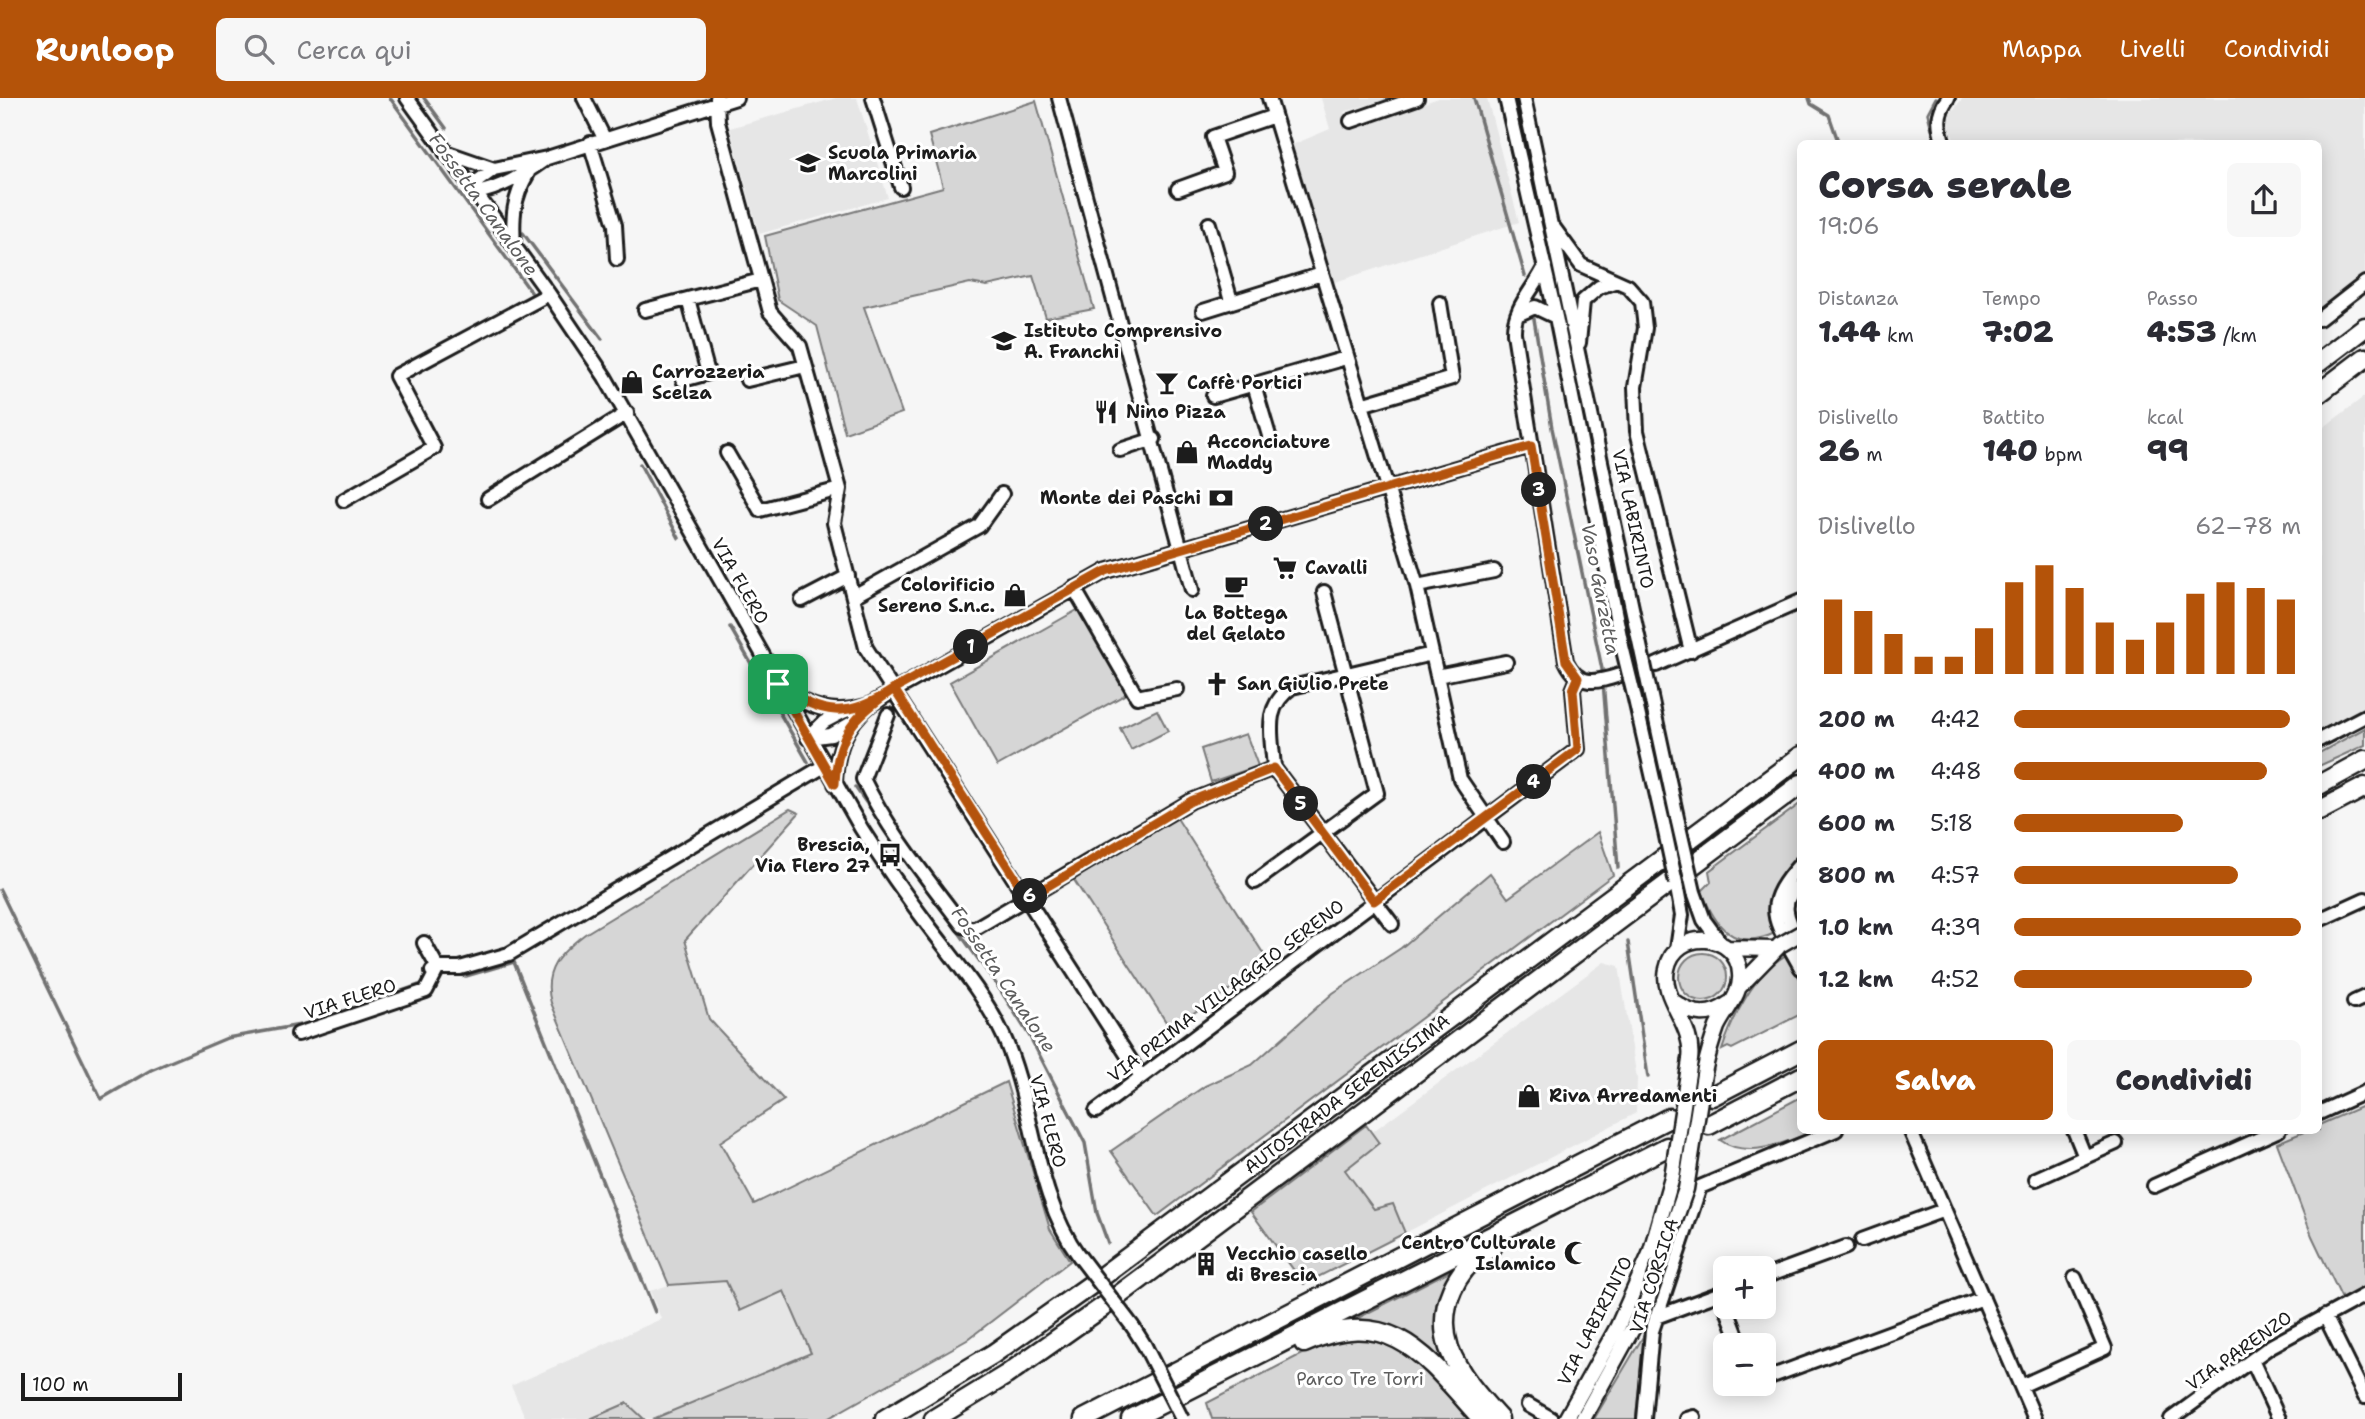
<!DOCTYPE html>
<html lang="it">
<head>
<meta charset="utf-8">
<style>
  :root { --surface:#fff; --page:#f7f7f7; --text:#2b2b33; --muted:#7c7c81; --accent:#b45309 }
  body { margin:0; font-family:"Shantell Sans",sans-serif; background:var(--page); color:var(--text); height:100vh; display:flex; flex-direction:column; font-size:26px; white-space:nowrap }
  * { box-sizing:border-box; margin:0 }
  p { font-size:23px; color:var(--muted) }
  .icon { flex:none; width:38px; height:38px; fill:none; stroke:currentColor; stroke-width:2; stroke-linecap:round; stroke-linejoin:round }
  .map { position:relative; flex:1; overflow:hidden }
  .drawer { position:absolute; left:1797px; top:42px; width:525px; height:994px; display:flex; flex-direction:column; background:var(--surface); border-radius:10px; box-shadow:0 4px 18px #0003 }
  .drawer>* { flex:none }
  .controls { position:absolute; left:1713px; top:1158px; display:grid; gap:14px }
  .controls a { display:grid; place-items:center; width:63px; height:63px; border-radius:10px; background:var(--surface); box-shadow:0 4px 18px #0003; font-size:35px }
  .scale { position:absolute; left:21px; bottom:18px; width:161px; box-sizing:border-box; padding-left:7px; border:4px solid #1c1c1c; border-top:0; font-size:19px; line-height:24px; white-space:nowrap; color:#1c1c1c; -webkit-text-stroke:5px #fff; paint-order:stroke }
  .pin { position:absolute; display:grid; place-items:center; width:60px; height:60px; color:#fff; margin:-30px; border-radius:14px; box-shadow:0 4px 10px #0006 }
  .km { position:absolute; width:35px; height:35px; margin:-18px; border-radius:50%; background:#222; color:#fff; font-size:19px; line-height:35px; text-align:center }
  .round { display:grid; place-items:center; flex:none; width:74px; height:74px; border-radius:10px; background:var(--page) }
  .overview { display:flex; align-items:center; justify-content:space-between; height:119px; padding:0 21px }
  h1 { font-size:38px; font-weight:800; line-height:52px }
  .metrics { display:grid; grid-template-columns:repeat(3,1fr); gap:10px; height:119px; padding:7px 21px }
  .metrics div { display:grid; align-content:center }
  .metrics b { font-size:30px; font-weight:800 }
  .metrics small { font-size:19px; font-weight:400 }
  .metrics p { font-size:19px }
  .chart { height:196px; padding:14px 21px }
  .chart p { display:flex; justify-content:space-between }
  .chart svg { width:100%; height:126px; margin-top:7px; stroke:var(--accent); stroke-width:6 }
  .action { display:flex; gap:14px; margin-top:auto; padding:14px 21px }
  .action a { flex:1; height:80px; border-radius:10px; background:var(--accent); color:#fff; font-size:28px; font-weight:800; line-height:80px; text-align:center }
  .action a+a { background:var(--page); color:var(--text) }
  ul { padding:0 21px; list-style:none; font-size:23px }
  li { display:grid; grid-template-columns:112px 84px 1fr; align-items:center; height:52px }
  li i { height:18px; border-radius:9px; background:var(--accent) }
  header { display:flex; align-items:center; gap:42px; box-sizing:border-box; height:98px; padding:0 35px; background:var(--accent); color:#fff }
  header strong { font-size:33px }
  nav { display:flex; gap:38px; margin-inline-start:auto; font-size:24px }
  .search { width:490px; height:63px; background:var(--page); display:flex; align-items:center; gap:18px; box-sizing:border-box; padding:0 24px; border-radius:10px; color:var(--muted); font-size:26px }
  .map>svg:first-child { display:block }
  .built { fill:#e6e6e6 }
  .green { fill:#d6d6d6; stroke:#797979; stroke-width:2 }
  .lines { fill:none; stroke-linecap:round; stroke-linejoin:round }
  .stream { stroke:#727272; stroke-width:3.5 }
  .minor-casing { stroke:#1c1c1c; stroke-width:18 }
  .major-casing { stroke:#1c1c1c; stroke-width:19 }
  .highway-casing { stroke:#1c1c1c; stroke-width:23 }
  .minor { stroke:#fff; stroke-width:12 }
  .major { stroke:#fff; stroke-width:14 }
  .highway { stroke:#fff; stroke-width:18 }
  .minor-bridge-casing { stroke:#1c1c1c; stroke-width:18; stroke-linecap:butt }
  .major-bridge-casing { stroke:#1c1c1c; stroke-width:19; stroke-linecap:butt }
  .minor-bridge { stroke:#fff; stroke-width:12 }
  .major-bridge { stroke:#fff; stroke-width:14 }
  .route-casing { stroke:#fff; stroke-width:14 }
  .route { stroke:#b45309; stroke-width:9 }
  .labels { text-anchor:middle; stroke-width:6; stroke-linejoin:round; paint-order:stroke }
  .poi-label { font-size:18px; font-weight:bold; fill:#1c1c1c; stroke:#fff; text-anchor:start }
  .street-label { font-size:18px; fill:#1c1c1c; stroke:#fff }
  .park-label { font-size:18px; fill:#5d5d5d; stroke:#fff }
  .water-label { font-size:19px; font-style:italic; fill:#5d5d5d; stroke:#fff }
</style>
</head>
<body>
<header>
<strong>Runloop</strong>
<div class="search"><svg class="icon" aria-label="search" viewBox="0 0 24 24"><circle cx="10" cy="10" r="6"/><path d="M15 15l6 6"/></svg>Cerca qui</div>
<nav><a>Mappa</a><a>Livelli</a><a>Condividi</a></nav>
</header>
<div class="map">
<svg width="2365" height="1321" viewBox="0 0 2365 1321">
  <rect width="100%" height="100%" fill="#f6f6f6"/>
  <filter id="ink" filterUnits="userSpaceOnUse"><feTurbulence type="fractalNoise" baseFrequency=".0143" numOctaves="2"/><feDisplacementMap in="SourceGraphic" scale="14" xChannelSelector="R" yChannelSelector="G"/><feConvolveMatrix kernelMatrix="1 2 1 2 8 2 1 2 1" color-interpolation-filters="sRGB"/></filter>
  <g filter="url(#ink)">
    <path class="built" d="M836,0H857L888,100L759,136L730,30Z
      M1321,0H1391L1344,14L1352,29L1439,0H1487L1519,124L1332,185L1292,47L1330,31Z
      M1963,0H2365V179L2319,214V46L1955,45L1948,27L1950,16Z
      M2365,298V611L2319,638V333Z
      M1604,864L1619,868L1637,981L1636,1015L1405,1135L1393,1106L1374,1111L1345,1072L1379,1046L1372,1034Z
      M726,1183L784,1193L811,1255L653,1321L641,1320L627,1305L590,1321H526L511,1288L661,1221L650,1193L669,1187Z"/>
    <path class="green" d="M1036,3L1094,211L1046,220L1033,178L987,188L970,185L864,209L902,315L845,335L817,228L778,202L765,138L943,89L929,37Z
      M1079,511L1126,596L997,668L950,584Z
      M1157,612L1168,633L1131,652L1120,630Z
      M2365,630V647L2319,668V655Z
      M1246,636L1258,668L1211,684L1201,651Z
      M1801,705V757C1778,781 1757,801 1775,835C1734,854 1715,829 1702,793L1711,784L1709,773Z
      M790,711L799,715L685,842L709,921L784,1002L720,1044L754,1106L1006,984L1050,1131L1070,1163L967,1242L827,1321H653L811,1255L784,1193L740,1213L726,1183L669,1187L551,905C542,872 560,855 585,836Z
      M1175,717L1270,866L1170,930L1074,782Z
      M1598,734L1613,777L1157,1118L1111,1053L1205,988L1252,967L1333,895L1401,850L1490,775L1508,800Z
      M1679 879a24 24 0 1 1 48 0a24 24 0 1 1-48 0Z
      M1786,857L1801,883V916L1732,951L1728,949L1722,952C1733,918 1754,876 1786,857Z
      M1801,999V1032L1813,1033C1787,1044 1747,1062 1720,1042Z
      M2365,1007V1191L2342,1201L2312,1138L2277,1045L2306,1033L2319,1032V1027Z
      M1366,1027L1379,1045L1345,1072L1374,1111L1393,1106L1405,1135L1304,1186L1251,1114Z
      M1457,1169L1440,1211L1483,1313C1445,1270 1413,1221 1350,1224Z
      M1644,1237L1636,1321H1594Z
      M1351,1239L1385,1244L1404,1252L1470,1321H1212L1207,1305L1319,1247Z
      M627,1305L644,1321H590Z"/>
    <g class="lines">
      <path class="stream" d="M390,0L531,194
        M424,0L446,30
        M1474,0L1525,178
        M1809,0L1811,6L1829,17L1839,46
        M1936,0L1928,15L1936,46
        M523,135L602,241
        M1534,221L1552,330L1602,571L1618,770
        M640,366L679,440
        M730,529L808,664
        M855,689L1001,893L1029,937L1085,1045L1097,1115L1108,1145
        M0,792L101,1001L151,972L227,940L306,926
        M1628,844L1648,979
        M454,876L466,878L514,864L655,1214
        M337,916L422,886"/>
      <g class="minor-casing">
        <path id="minor" d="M407,0L549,196L605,279L861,730C883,765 906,798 931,831C957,865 985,898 1003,937C1035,1007 1033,1094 1079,1158
          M584,0L604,40
          M717,0L718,24L770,214L800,248L822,326L840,391L834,425L866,550L1140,977
          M873,0L901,89
          M1059,0L1192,492
          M1269,0L1417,488L1460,681L1503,744
          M1506,0L1556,219L1622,548
          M1524,0L1638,538
          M1351,23L1417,0
          M590,45L615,127L617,161
          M1944,46C1938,28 1936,16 1948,0
          M445,54L494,71
          M471,88L494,71L547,60L736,0
          M1178,91L1225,74L1213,39L1274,18
          M476,95C502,90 523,77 544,62
          M1209,126L1231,203
          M1554,130L1581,167L1628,188L1642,204L1645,230L1635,289L1637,333L1691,553
          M514,148C512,119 513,100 528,75
          M1545,168C1535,190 1513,210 1514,235L1566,563C1579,591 1598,584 1623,576
          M645,212L761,182
          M1203,213L1322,176
          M1517,217L1535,209L1556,219
          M2319,221L2365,185
          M1579,245L1583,203L1599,189L1617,183
          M683,282L708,275L688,201
          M747,282L805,268
          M1254,287L1270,341
          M1213,298L1346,260
          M1361,307L1452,280L1440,205
          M1120,352L1154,341
          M727,355L760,412L840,391
          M488,401L627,315
          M344,402L434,350L396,278L549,196
          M1417,488L1494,473
          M1074,490L1137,599L1177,591
          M854,498L979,428L1002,396
          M802,502L848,478
          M1656,567L1801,503
          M1437,578L1506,564
          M783,591C810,611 835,617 867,608
          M1650,594L1678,724
          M1634,597L1664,729
          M888,617L863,681C889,734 927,780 963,828L974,831L1191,703L1274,670C1272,637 1262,610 1292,589L1432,556
          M808,640L831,637L850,626
          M808,640L824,624L845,613
          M2319,642L2365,618
          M1274,670L1392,826
          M835,686C836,653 845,627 871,606L1106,473L1531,348
          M1801,765C1759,811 1775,822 1801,870
          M1255,784L1377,695L1324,494
          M1676,785L1682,817L1677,851
          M1801,786C1775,803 1790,826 1801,847
          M1694,794L1704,822L1720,844
          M2319,822L2365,801
          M424,845L438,870
          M432,873L438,870H460L509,856L824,668
          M2354,904L2365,899
          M298,936L426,893L438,870
          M1096,1013L1578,651L1573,592L1578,580
          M2319,1015L2365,994
          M1910,1032L2035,1321
          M2074,1032L2085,1059
          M2036,1081L2116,1045
          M2154,1088L2279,1032
          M1862,1142L1944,1112
          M1764,1179L1846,1149
          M1726,1209L1741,1248
          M2325,1218L2365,1299
          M1656,1219L1726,1193
          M1133,1229L1145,1248
          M2252,1262L2279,1321
          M1764,1281L1983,1200
          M2021,1288L2105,1250L2075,1180
          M1528,1307L1552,1321
          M1644,1321L1652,1233L1700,1089L1836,1032
          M1687,1321L1694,1319
          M2171,1321L2271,1248L2365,1197"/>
      </g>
      <g class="major-casing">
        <path id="major" d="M1728,850L1774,851
          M1740,888L1780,847
          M1676,905C1693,918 1711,919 1728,906
          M1690,962C1695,926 1660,901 1667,871C1675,829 1738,834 1740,876C1742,896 1725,912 1717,929C1712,943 1708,956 1705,970
          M1566,1321L1617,1230L1650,1156
          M1583,1321L1646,1206"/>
      </g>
      <g class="highway-casing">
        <path id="highway" d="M2319,264L2365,229
          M2319,295L2365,260
          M2319,687L2365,662
          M2319,713L2365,689
          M1712,998L1801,952
          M1709,1027L1801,979
          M1492,1149C1456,1168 1436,1210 1449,1250C1458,1276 1481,1301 1499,1321
          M1304,1245C1392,1205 1428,1261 1482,1321
          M885,1321L993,1256L1092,1186L1801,658
          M934,1321L1006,1277L1107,1206L1801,686
          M1084,1321L1669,1020
          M1131,1321L1667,1049"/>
      </g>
      <use href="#minor" class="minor"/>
      <use href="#major" class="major"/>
      <use href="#highway" class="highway"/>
      <g class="minor-bridge-casing">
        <path id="minor-bridge" d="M1638,538L1650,594
          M1622,548L1634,597
          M1678,724L1694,794
          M1664,729L1676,785
          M1079,1158L1133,1229
          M1145,1248L1182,1321"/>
      </g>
      <g class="major-bridge-casing">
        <path id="major-bridge" d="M1780,847L1801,835
          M1650,1156L1672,1079L1690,962
          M1646,1206L1686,1091L1705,970"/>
      </g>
      <use href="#minor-bridge" class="minor-bridge"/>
      <use href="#major-bridge" class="major-bridge"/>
    </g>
  </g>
  <g class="lines" filter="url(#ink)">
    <g class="route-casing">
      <path id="route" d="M778,586L835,686C837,636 854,618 894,591L1106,473L1531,348L1566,563L1578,580L1573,592L1578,651L1374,803L1274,670L1191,703L1028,800L894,591C849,621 821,619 778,586"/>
    </g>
    <use href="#route" class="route"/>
  </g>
  <defs>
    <g id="school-bare" transform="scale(1.89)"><path d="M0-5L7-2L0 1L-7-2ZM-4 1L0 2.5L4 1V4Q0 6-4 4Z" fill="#1c1c1c" stroke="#fff" stroke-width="2.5" paint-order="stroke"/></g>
    <g id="shop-bare" transform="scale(1.89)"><path d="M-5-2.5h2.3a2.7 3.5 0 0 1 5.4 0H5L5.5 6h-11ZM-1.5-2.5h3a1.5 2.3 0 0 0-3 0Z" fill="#1c1c1c" stroke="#fff" stroke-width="2.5" paint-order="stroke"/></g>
    <g id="bar-bare" transform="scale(1.89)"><path d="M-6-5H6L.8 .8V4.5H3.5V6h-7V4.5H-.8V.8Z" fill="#1c1c1c" stroke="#fff" stroke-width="2.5" paint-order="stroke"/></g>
    <g id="restaurant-bare" transform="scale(1.89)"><path d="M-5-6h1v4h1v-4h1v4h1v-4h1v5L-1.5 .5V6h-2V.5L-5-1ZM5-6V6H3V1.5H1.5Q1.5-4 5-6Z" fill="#1c1c1c" stroke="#fff" stroke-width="2.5" paint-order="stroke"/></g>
    <g id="bank-bare" transform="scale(1.89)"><path d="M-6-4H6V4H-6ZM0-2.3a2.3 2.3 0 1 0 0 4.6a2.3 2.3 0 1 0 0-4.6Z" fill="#1c1c1c" stroke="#fff" stroke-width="2.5" paint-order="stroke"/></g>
    <g id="supermarket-bare" transform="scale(1.89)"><path d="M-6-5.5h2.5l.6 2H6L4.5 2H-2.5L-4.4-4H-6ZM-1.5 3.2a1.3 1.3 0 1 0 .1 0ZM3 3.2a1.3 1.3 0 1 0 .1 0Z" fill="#1c1c1c" stroke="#fff" stroke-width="2.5" paint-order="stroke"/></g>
    <g id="cafe-bare" transform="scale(1.89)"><path d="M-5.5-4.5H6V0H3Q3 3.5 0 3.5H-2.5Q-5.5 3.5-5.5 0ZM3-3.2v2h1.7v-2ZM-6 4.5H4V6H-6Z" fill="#1c1c1c" stroke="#fff" stroke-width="2.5" paint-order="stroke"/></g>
    <g id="church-bare" transform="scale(1.89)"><path d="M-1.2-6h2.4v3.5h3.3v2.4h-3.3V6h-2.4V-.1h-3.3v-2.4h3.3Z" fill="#1c1c1c" stroke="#fff" stroke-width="2.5" paint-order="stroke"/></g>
    <g id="bus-bare" transform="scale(1.89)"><path d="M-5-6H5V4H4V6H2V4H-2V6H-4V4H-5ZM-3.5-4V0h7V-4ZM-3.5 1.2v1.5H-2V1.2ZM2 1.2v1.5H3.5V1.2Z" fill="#1c1c1c" stroke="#fff" stroke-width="2.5" paint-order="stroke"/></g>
    <g id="mosque-bare" transform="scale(1.89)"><path d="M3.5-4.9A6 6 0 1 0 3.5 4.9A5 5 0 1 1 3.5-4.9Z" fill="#1c1c1c" stroke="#fff" stroke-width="2.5" paint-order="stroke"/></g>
    <g id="building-bare" transform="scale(1.89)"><path d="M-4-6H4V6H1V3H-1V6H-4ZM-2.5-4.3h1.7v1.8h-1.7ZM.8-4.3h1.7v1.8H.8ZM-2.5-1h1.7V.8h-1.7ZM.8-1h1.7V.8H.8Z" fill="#1c1c1c" stroke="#fff" stroke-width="2.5" paint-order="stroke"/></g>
  </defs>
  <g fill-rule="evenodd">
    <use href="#school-bare" x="808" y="65"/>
    <use href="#school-bare" x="1004" y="243"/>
    <use href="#shop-bare" x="632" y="284"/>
    <use href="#bar-bare" x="1167" y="285"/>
    <use href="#restaurant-bare" x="1106" y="314"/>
    <use href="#shop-bare" x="1187" y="354"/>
    <use href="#bank-bare" x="1221" y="400"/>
    <use href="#supermarket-bare" x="1285" y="470"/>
    <use href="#cafe-bare" x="1236" y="488"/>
    <use href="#shop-bare" x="1015" y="497"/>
    <use href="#church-bare" x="1217" y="586"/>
    <use href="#bus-bare" x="890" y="757"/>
    <use href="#shop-bare" x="1529" y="998"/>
    <use href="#mosque-bare" x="1576" y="1155"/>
    <use href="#building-bare" x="1206" y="1166"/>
  </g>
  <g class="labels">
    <g class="poi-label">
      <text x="828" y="61">Scuola Primaria<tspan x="828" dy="21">Marcolini</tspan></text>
      <text x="1024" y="239">Istituto Comprensivo<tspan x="1024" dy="21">A. Franchi</tspan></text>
      <text x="652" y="280">Carrozzeria<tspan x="652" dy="21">Scelza</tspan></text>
      <text x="1187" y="291">Caffè Portici</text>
      <text x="1126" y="320">Nino Pizza</text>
      <text x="1207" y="350">Acconciature<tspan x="1207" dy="21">Maddy</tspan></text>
      <text x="1201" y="406" text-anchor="end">Monte dei Paschi</text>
      <text x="1305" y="476">Cavalli</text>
      <text x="995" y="493" text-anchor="end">Colorificio<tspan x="995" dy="21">Sereno S.n.c.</tspan></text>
      <text x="1236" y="521" text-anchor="middle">La Bottega<tspan x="1236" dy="21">del Gelato</tspan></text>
      <text x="1237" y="592">San Giulio Prete</text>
      <text x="870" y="753" text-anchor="end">Brescia,<tspan x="870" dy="21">Via Flero 27</tspan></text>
      <text x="1549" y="1004">Riva Arredamenti</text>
      <text x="1556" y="1151" text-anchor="end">Centro Culturale<tspan x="1556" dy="21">Islamico</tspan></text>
      <text x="1226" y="1162">Vecchio casello<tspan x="1226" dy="21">di Brescia</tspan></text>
    </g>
    <g class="street-label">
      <text transform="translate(1633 421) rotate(78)" y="6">VIA LABIRINTO</text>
      <text transform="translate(740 483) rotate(60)" y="6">VIA FLERO</text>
      <text transform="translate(1226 893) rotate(-37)" y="6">VIA PRIMA VILLAGGIO SERENO</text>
      <text transform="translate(350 901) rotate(-18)" y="6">VIA FLERO</text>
      <text transform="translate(1347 996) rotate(-37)" y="6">AUTOSTRADA SERENISSIMA</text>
      <text transform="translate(1048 1023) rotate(75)" y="6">VIA FLERO</text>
      <text transform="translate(1654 1178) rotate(-72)" y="6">VIA CORSICA</text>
      <text transform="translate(1595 1223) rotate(-63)" y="6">VIA LABIRINTO</text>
      <text transform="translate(2239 1253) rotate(-35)" y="6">VIA PARENZO</text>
    </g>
    <g class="park-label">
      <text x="1360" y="1287">Parco Tre Torri</text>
    </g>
    <g class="water-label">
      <text transform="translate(484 106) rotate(54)" y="7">Fossetta Canalone</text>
      <text transform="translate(1601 491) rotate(79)" y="7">Vaso Garzetta</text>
      <text transform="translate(1004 881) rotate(56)" y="7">Fossetta Canalone</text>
    </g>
  </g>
</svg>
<div class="controls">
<a>+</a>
<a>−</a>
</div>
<div class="scale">100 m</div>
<div class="pin" style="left:778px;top:586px;background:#1e9e55"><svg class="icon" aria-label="arrive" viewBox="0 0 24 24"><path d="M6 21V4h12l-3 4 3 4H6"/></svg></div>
<b class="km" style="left:971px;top:549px">1</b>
<b class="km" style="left:1266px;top:426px">2</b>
<b class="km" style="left:1539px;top:392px">3</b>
<b class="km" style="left:1534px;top:684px">4</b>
<b class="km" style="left:1301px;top:706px">5</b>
<b class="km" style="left:1030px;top:798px">6</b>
<section class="drawer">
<div class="overview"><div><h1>Corsa serale</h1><p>19:06</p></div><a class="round"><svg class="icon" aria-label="share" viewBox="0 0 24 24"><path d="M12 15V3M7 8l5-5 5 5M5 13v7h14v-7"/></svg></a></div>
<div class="metrics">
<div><p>Distanza</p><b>1.44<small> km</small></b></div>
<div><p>Tempo</p><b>7:02</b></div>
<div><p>Passo</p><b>4:53<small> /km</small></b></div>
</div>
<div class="metrics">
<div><p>Dislivello</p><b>26<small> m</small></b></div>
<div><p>Battito</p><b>140<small> bpm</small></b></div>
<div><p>kcal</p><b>99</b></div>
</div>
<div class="chart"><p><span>Dislivello</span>62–78 m</p>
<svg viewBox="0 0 160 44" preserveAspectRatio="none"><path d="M5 44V18M15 44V22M25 44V30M35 44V38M45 44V38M55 44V28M65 44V12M75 44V6M85 44V14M95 44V26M105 44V32M115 44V26M125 44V16M135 44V12M145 44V14M155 44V18"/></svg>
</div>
<ul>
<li><b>200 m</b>4:42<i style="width:96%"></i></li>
<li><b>400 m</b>4:48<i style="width:88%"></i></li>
<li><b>600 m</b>5:18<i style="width:59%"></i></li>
<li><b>800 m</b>4:57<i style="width:78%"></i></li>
<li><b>1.0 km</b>4:39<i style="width:100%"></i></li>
<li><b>1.2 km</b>4:52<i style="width:83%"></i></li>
</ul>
<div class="action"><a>Salva</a><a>Condividi</a></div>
</section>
</div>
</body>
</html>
